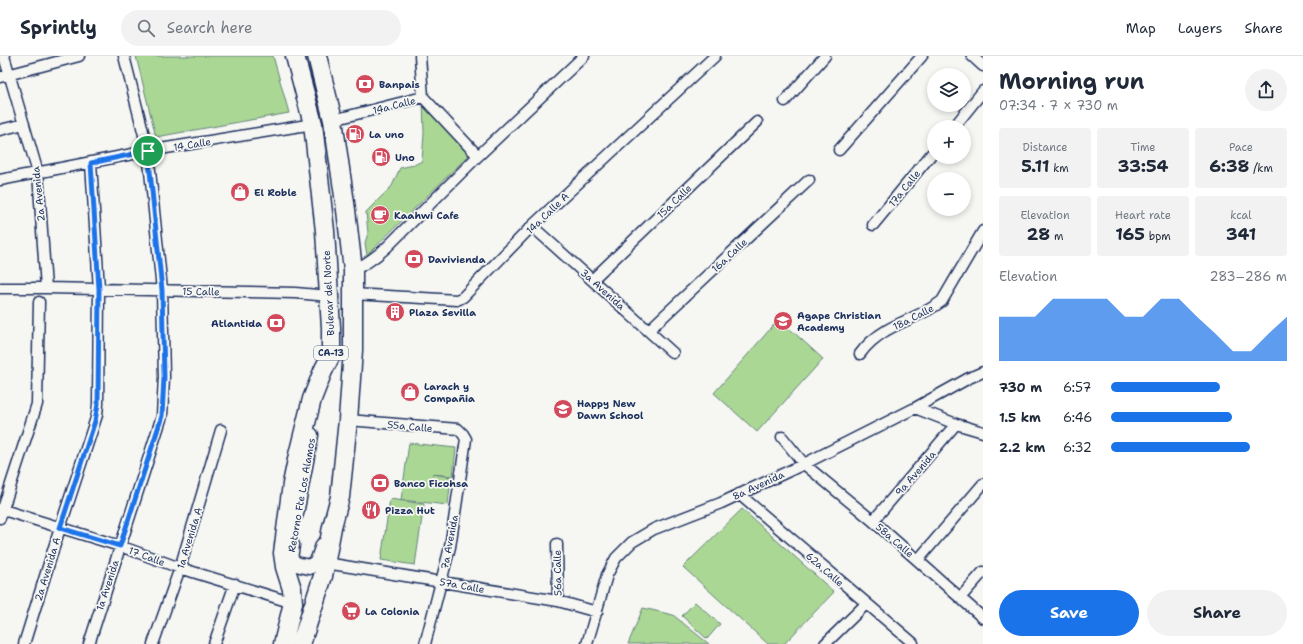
<!DOCTYPE html>
<html lang="en">
<head>
<meta charset="utf-8">
<style>
  :root { --surface:#fff; --page:#f2f2f3; --text:#1f2937; --muted:#747a83; --line:#e0e1e3; --accent:#1a73e8 }
  body { margin:0; font-family:"Shantell Sans",sans-serif; background:var(--page); color:var(--text); height:100vh; display:flex; flex-direction:column; font-size:15px; white-space:nowrap }
  * { box-sizing:border-box; margin:0 }
  p { font-size:13px; color:var(--muted) }
  .icon { flex:none; width:22px; height:22px; fill:none; stroke:currentColor; stroke-width:2; stroke-linecap:round; stroke-linejoin:round }
  .map { position:relative; flex:1; overflow:hidden }
  .side { display:flex; flex-direction:column; background:var(--surface); width:320px }
  .side>* { flex:none }
  .tools { position:absolute; left:927px; top:12px; display:grid; gap:8px }
  .tools a { display:grid; place-items:center; width:44px; height:44px; border-radius:50%; background:var(--surface); box-shadow:0 2px 6px #0003; font-size:20px }
  .pin { position:absolute; display:grid; place-items:center; width:34px; height:34px; color:#fff; margin:-17px; border:2px solid #fff; border-radius:50%; box-shadow:0 1px 4px #0007 }
  .round { display:grid; place-items:center; flex:none; width:42px; height:42px; border-radius:21px; background:var(--page) }
  .overview { display:flex; align-items:center; justify-content:space-between; height:68px; padding:0 16px }
  h1 { font-size:22px; font-weight:700; line-height:30px }
  .figures { display:grid; grid-template-columns:repeat(3,1fr); gap:6px; height:68px; padding:4px 16px }
  .figures div { display:grid; align-content:center; border-radius:4px; background:var(--page); text-align:center }
  .figures b { font-size:17px; font-weight:700 }
  .figures small { font-size:11px; font-weight:400 }
  .figures p { font-size:11px }
  .chart { height:112px; padding:8px 16px }
  .chart p { display:flex; justify-content:space-between }
  .chart svg { width:100%; height:72px; margin-top:4px; fill:var(--accent); opacity:.7 }
  .action { display:flex; gap:8px; margin-top:auto; padding:8px 16px }
  .action a { flex:1; height:46px; border-radius:24px; background:var(--accent); color:#fff; font-size:16px; font-weight:700; line-height:46px; text-align:center }
  .action a+a { background:var(--page); color:var(--text) }
  ul { padding:0 16px; list-style:none; font-size:13px }
  li { display:grid; grid-template-columns:64px 48px 1fr; align-items:center; height:30px }
  li i { height:10px; border-radius:5px; background:var(--accent) }
  header { display:flex; align-items:center; gap:24px; box-sizing:border-box; height:56px; padding:0 20px; background:var(--surface); border-bottom:1px solid var(--line) }
  header strong { font-size:19px }
  nav { display:flex; gap:22px; margin-inline-start:auto; font-size:14px }
  .search { width:280px; height:36px; background:var(--page); display:flex; align-items:center; gap:10px; box-sizing:border-box; padding:0 14px; border-radius:22px; color:var(--muted); font-size:15px }
  main { display:flex; flex:1; min-height:0 }
  .map>svg:first-child { display:block }
  .green { fill:#abd795; stroke:#63837a }
  .lines { fill:none; stroke-linecap:round; stroke-linejoin:round }
  .street-casing { stroke:#1b2f5e; stroke-width:13 }
  .secondary-casing { stroke:#1b2f5e; stroke-width:17 }
  .highway-casing { stroke:#1b2f5e; stroke-width:21 }
  .street { stroke:#f6f6f2; stroke-width:10 }
  .secondary { stroke:#f6f6f2; stroke-width:14 }
  .highway { stroke:#f6f6f2; stroke-width:18 }
  .route-casing { stroke:#fff; stroke-width:8 }
  .route { stroke:#1a73e8; stroke-width:5 }
  .labels { text-anchor:middle; stroke-width:3.5; stroke-linejoin:round; paint-order:stroke }
  .shield { fill:#f6f6f2; stroke:#5d6b8a; stroke-width:1 }
  .shield-label { font-size:9px; font-weight:bold; fill:#1b2f5e }
  .poi-label { font-size:10px; font-weight:bold; fill:#1b2f5e; stroke:#f6f6f2; text-anchor:start }
  .street-label { font-size:10px; fill:#1b2f5e; stroke:#f6f6f2 }
</style>
</head>
<body>
<header>
<strong>Sprintly</strong>
<div class="search"><svg class="icon" aria-label="search" viewBox="0 0 24 24"><circle cx="10" cy="10" r="6"/><path d="M15 15l6 6"/></svg>Search here</div>
<nav><a>Map</a><a>Layers</a><a>Share</a></nav>
</header>
<main>
<div class="map">
<svg width="983" height="588" viewBox="0 0 983 588">
  <rect width="100%" height="100%" fill="#f6f6f2"/>
  <filter id="ink" filterUnits="userSpaceOnUse"><feTurbulence type="fractalNoise" baseFrequency=".025" numOctaves="2"/><feDisplacementMap in="SourceGraphic" scale="8" xChannelSelector="R" yChannelSelector="G"/><feConvolveMatrix kernelMatrix="1 2 1 2 8 2 1 2 1" color-interpolation-filters="sRGB"/></filter>
  <g filter="url(#ink)">
    <path class="green" d="M136,0H273L289,57L156,81Z
      M423,44L471,97L367,199L365,187L368,177L366,156L392,130L400,112L414,109L422,105L424,77Z
      M779,263L823,303L757,376L714,337Z
      M409,387L456,392L453,420L432,418L451,421L448,449L401,444Z
      M390,443L424,448L415,509L381,504Z
      M742,453L834,536L784,588H768L683,511Z
      M695,546L720,568L707,583L682,560Z
      M643,552L673,559L709,588H628Z"/>
    <g class="lines">
      <g class="street-casing">
        <path id="street" d="M4,0L38,117L46,232
          M420,0L423,41
          M972,0L983,10
          M0,21L79,0
          M785,45L825,0
          M333,64L423,41L478,100
          M954,71L983,35
          M0,74L24,68
          M839,94L922,0
          M0,124L148,95L313,68
          M873,169L934,95
          M532,170L673,297
          M353,214C367,208 377,200 387,191L478,100L584,0
          M592,224L757,66
          M0,232H46L295,237L329,240
          M353,238L457,244L463,241L532,170L715,0
          M649,274L809,124
          M860,298C867,288 877,280 887,274C906,263 926,258 942,245L983,175
          M915,352L956,368L983,376
          M348,364L458,373L463,378L466,383L450,491L425,588
          M782,381L804,408L873,465L983,562
          M739,438L913,587
          M0,453L120,490L180,512L293,547
          M0,462L37,348L39,246
          M873,465L956,368
          M557,488L558,545
          M918,504L983,428
          M326,507L558,545L597,556
          M960,542L983,516
          M24,588L60,472L97,359L98,348L99,233L91,107
          M89,588L162,360L164,321L162,234L148,95L124,0
          M153,588L180,512L221,374
          M214,588L235,528
          M587,588L607,519L616,502L632,486L654,473L721,447L804,408L915,352L969,322L983,316
          M825,588L866,548"/>
      </g>
      <g class="secondary-casing">
        <path id="secondary" d="M296,458L311,379
          M292,489L290,503L296,508L309,511L317,506L323,489"/>
      </g>
      <g class="highway-casing">
        <path id="highway" d="M283,588L293,547L292,533L285,511L283,497L292,428L298,399L312,343L323,315L331,299V272L325,175L313,68L295,0
          M301,588L323,520L332,471L340,441L348,364L353,294V214L346,154L333,64L317,0"/>
      </g>
      <use href="#street" class="street"/>
      <use href="#secondary" class="secondary"/>
      <use href="#highway" class="highway"/>
    </g>
  </g>
  <g class="lines" filter="url(#ink)">
    <g class="route-casing">
      <path id="route" d="M148,95L162,234L164,321L162,360L120,490L60,472L95,365L98,348L99,233L91,107Z"/>
    </g>
    <use href="#route" class="route"/>
  </g>
  <defs>
    <g id="bank-disc" transform="scale(1)"><circle r="9.5" fill="#d1495b" stroke="#f6f6f2"/><path d="M-6-4H6V4H-6ZM0-2.3a2.3 2.3 0 1 0 0 4.6a2.3 2.3 0 1 0 0-4.6Z" fill="#fff"/></g>
    <g id="fuel-disc" transform="scale(1)"><circle r="9.5" fill="#d1495b" stroke="#f6f6f2"/><path d="M-5.5-6h7V0h2V4h1.3V-2.5L3-4.5l.8-.8L6-3V5H2.5V1h-1V6h-7ZM-4.2-4.7v3.2H.2V-4.7Z" fill="#fff"/></g>
    <g id="shop-disc" transform="scale(1)"><circle r="9.5" fill="#d1495b" stroke="#f6f6f2"/><path d="M-5-2.5h2.3a2.7 3.5 0 0 1 5.4 0H5L5.5 6h-11ZM-1.5-2.5h3a1.5 2.3 0 0 0-3 0Z" fill="#fff"/></g>
    <g id="cafe-disc" transform="scale(1)"><circle r="9.5" fill="#d1495b" stroke="#f6f6f2"/><path d="M-5.5-4.5H6V0H3Q3 3.5 0 3.5H-2.5Q-5.5 3.5-5.5 0ZM3-3.2v2h1.7v-2ZM-6 4.5H4V6H-6Z" fill="#fff"/></g>
    <g id="building-disc" transform="scale(1)"><circle r="9.5" fill="#d1495b" stroke="#f6f6f2"/><path d="M-4-6H4V6H1V3H-1V6H-4ZM-2.5-4.3h1.7v1.8h-1.7ZM.8-4.3h1.7v1.8H.8ZM-2.5-1h1.7V.8h-1.7ZM.8-1h1.7V.8H.8Z" fill="#fff"/></g>
    <g id="school-disc" transform="scale(1)"><circle r="9.5" fill="#d1495b" stroke="#f6f6f2"/><path d="M0-5L7-2L0 1L-7-2ZM-4 1L0 2.5L4 1V4Q0 6-4 4Z" fill="#fff"/></g>
    <g id="restaurant-disc" transform="scale(1)"><circle r="9.5" fill="#d1495b" stroke="#f6f6f2"/><path d="M-5-6h1v4h1v-4h1v4h1v-4h1v5L-1.5 .5V6h-2V.5L-5-1ZM5-6V6H3V1.5H1.5Q1.5-4 5-6Z" fill="#fff"/></g>
    <g id="supermarket-disc" transform="scale(1)"><circle r="9.5" fill="#d1495b" stroke="#f6f6f2"/><path d="M-6-5.5h2.5l.6 2H6L4.5 2H-2.5L-4.4-4H-6ZM-1.5 3.2a1.3 1.3 0 1 0 .1 0ZM3 3.2a1.3 1.3 0 1 0 .1 0Z" fill="#fff"/></g>
  </defs>
  <g fill-rule="evenodd">
    <use href="#bank-disc" x="365" y="28"/>
    <use href="#fuel-disc" x="355" y="78"/>
    <use href="#fuel-disc" x="381" y="101"/>
    <use href="#shop-disc" x="240" y="136"/>
    <use href="#cafe-disc" x="380" y="159"/>
    <use href="#bank-disc" x="414" y="203"/>
    <use href="#building-disc" x="395" y="256"/>
    <use href="#school-disc" x="783" y="265"/>
    <use href="#bank-disc" x="276" y="267"/>
    <use href="#shop-disc" x="410" y="336"/>
    <use href="#school-disc" x="563" y="353"/>
    <use href="#bank-disc" x="380" y="427"/>
    <use href="#restaurant-disc" x="371" y="454"/>
    <use href="#supermarket-disc" x="351" y="555"/>
  </g>
  <g class="labels">
    <rect class="shield" x="314" y="290" width="34" height="14" rx="3"/>
    <g class="shield-label">
      <text x="331" y="300">CA-13</text>
    </g>
    <g class="poi-label">
      <text x="379" y="32">Banpais</text>
      <text x="369" y="82">La uno</text>
      <text x="395" y="105">Uno</text>
      <text x="254" y="140">El Roble</text>
      <text x="394" y="163">Kaahwi Cafe</text>
      <text x="428" y="207">Davivienda</text>
      <text x="409" y="260">Plaza Sevilla</text>
      <text x="797" y="263">Agape Christian<tspan x="797" dy="12">Academy</tspan></text>
      <text x="262" y="271" text-anchor="end">Atlantida</text>
      <text x="424" y="334">Larach y<tspan x="424" dy="12">Compañia</tspan></text>
      <text x="577" y="351">Happy New<tspan x="577" dy="12">Dawn School</tspan></text>
      <text x="394" y="431">Banco Ficohsa</text>
      <text x="385" y="458">Pizza Hut</text>
      <text x="365" y="559">La Colonia</text>
    </g>
    <g class="street-label">
      <text transform="translate(394 49) rotate(-14)" y="4">14a Calle</text>
      <text transform="translate(192 88) rotate(-9)" y="4">14 Calle</text>
      <text transform="translate(904 132) rotate(-51)" y="4">17a Calle</text>
      <text transform="translate(38 138) rotate(-96)" y="4">2a Avenida</text>
      <text transform="translate(674 145) rotate(-44)" y="4">15a Calle</text>
      <text transform="translate(547 157) rotate(-44)" y="4">14a Calle A</text>
      <text transform="translate(729 199) rotate(-43)" y="4">16a Calle</text>
      <text transform="translate(603 233) rotate(42)" y="4">3a Avenida</text>
      <text transform="translate(201 235) rotate(1)" y="4">15 Calle</text>
      <text transform="translate(328 237) rotate(-93)" y="4">Bulevar del Norte</text>
      <text transform="translate(913 261) rotate(-27)" y="4">18a Calle</text>
      <text transform="translate(410 370) rotate(5)" y="4">55a Calle</text>
      <text transform="translate(915 417) rotate(-49)" y="4">9a Avenida</text>
      <text transform="translate(758 429) rotate(-25)" y="4">8a Avenida</text>
      <text transform="translate(301 439) rotate(-80)" y="4">Retorno Fte Los Alamos</text>
      <text transform="translate(189 482) rotate(-73)" y="4">1a Avenida A</text>
      <text transform="translate(895 484) rotate(41)" y="4">58a Calle</text>
      <text transform="translate(449 486) rotate(-79)" y="4">7a Avenida</text>
      <text transform="translate(147 500) rotate(20)" y="4">17 Calle</text>
      <text transform="translate(47 513) rotate(-73)" y="4">2a Avenida A</text>
      <text transform="translate(825 513) rotate(41)" y="4">62a Calle</text>
      <text transform="translate(557 517) rotate(-91)" y="4">56a Calle</text>
      <text transform="translate(107 529) rotate(-72)" y="4">1a Avenida</text>
      <text transform="translate(462 529) rotate(10)" y="4">57a Calle</text>
    </g>
  </g>
</svg>
<div class="tools">
<a><svg class="icon" aria-label="layers" viewBox="0 0 24 24"><path d="M12 4l9 5-9 5-9-5zM3 14l9 5 9-5"/></svg></a>
<a>+</a>
<a>−</a>
</div>
<div class="pin" style="left:148px;top:95px;background:#1e9e55"><svg class="icon" aria-label="arrive" viewBox="0 0 24 24"><path d="M6 21V4h12l-3 4 3 4H6"/></svg></div>
</div>
<section class="side">
<div class="overview"><div><h1>Morning run</h1><p>07:34 · 7 × 730 m</p></div><a class="round"><svg class="icon" aria-label="share" viewBox="0 0 24 24"><path d="M12 15V3M7 8l5-5 5 5M5 13v7h14v-7"/></svg></a></div>
<div class="figures">
<div><p>Distance</p><b>5.11<small> km</small></b></div>
<div><p>Time</p><b>33:54</b></div>
<div><p>Pace</p><b>6:38<small> /km</small></b></div>
</div>
<div class="figures">
<div><p>Elevation</p><b>28<small> m</small></b></div>
<div><p>Heart rate</p><b>165<small> bpm</small></b></div>
<div><p>kcal</p><b>341</b></div>
</div>
<div class="chart"><p><span>Elevation</span>283–286 m</p>
<svg viewBox="0 0 160 44" preserveAspectRatio="none"><path d="M0 44V17L10 17L20 17L30 6L40 6L50 6L60 6L70 17L80 17L90 6L100 6L110 17L120 27L130 38L140 38L150 27L160 17V44z"/></svg>
</div>
<ul>
<li><b>730 m</b>6:57<i style="width:62%"></i></li>
<li><b>1.5 km</b>6:46<i style="width:69%"></i></li>
<li><b>2.2 km</b>6:32<i style="width:79%"></i></li>
</ul>
<div class="action"><a>Save</a><a>Share</a></div>
</section>
</main>
</body>
</html>
